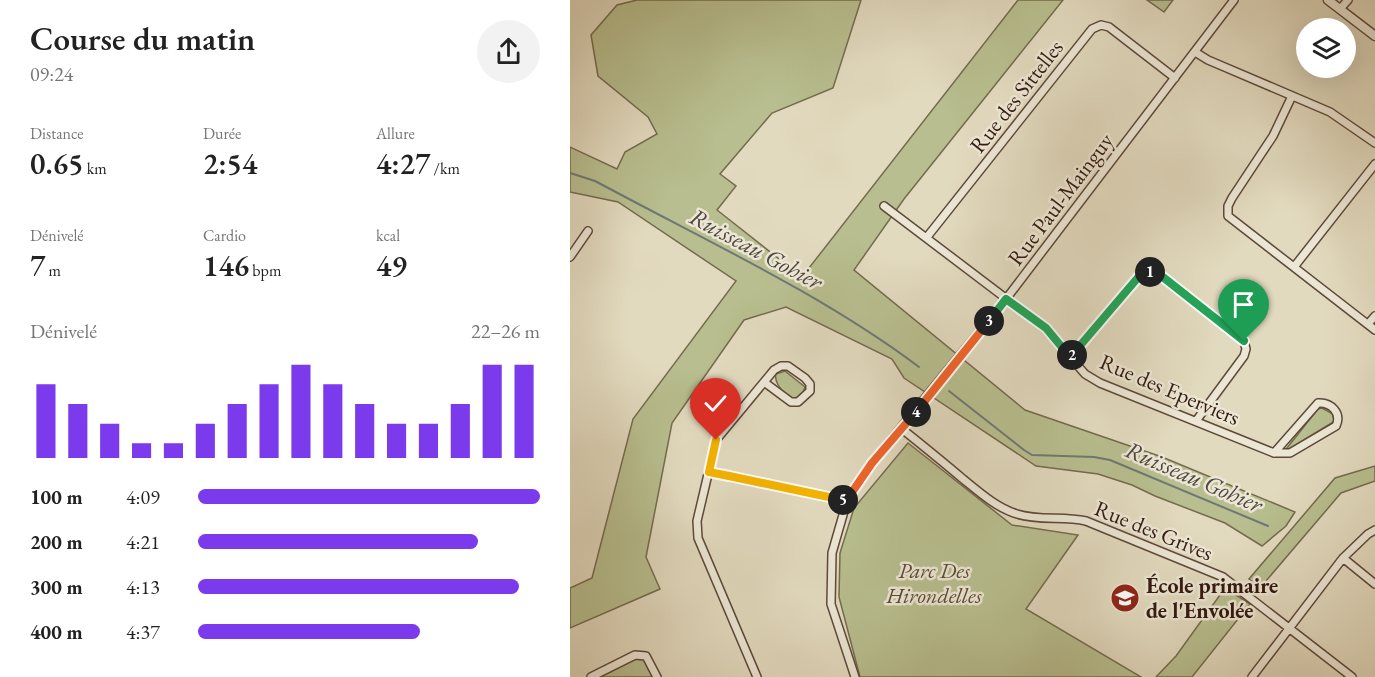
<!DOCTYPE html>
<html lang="fr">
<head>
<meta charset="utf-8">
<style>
  :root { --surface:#fff; --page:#f2f2f2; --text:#222; --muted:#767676; --accent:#7c3aed }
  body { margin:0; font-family:"EB Garamond",serif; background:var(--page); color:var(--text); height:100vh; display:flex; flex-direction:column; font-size:22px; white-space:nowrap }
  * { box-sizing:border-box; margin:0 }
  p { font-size:20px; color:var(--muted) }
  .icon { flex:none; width:33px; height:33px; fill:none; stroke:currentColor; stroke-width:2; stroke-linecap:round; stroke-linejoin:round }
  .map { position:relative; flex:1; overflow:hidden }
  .sheet { display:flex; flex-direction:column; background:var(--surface); width:570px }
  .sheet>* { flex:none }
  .fabs { position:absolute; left:726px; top:18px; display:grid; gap:12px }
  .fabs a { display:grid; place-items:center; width:60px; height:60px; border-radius:50%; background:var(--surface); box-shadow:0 6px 24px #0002; font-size:30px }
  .pin { position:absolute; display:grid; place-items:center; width:51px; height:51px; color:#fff; margin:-62px -26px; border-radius:50% 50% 50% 0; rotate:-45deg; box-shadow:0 0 6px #0007 }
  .pin .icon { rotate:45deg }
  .km { position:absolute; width:30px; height:30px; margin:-15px; border-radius:50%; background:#222; color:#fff; font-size:16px; line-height:30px; text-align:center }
  .round { display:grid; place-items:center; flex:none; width:63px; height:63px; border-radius:32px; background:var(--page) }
  .summary { display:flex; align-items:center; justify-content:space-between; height:102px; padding:0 30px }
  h1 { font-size:33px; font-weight:600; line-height:45px }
  .figures { display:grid; grid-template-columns:repeat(3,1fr); gap:9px; height:102px; padding:6px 30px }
  .figures div { display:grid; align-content:center }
  .figures b { font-size:30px; font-weight:600 }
  .figures small { font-size:16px; font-weight:400 }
  .figures p { font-size:16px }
  .chart { height:168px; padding:12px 30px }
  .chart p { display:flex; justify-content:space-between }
  .chart svg { width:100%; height:108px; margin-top:6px; stroke:var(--accent); stroke-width:6 }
  ul { padding:0 30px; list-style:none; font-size:20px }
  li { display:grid; grid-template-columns:96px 72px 1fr; align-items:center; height:45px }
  li i { height:15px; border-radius:8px; background:var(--accent) }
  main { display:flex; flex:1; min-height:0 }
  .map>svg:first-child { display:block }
  .green { fill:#b8be8f; stroke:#756b4f; stroke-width:1.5 }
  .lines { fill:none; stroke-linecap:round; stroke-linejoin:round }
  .stream { stroke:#6e7974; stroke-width:2 }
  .minor-casing { stroke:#5e483b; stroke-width:10 }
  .tertiary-casing { stroke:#5e483b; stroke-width:11 }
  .minor { stroke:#ece7d5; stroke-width:7 }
  .tertiary { stroke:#ece7d5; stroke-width:8 }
  .split-1-casing { stroke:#fff; stroke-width:12 }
  .split-2-casing { stroke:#fff; stroke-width:12 }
  .split-3-casing { stroke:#fff; stroke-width:12 }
  .split-4-casing { stroke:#fff; stroke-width:12 }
  .split-5-casing { stroke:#fff; stroke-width:12 }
  .split-6-casing { stroke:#fff; stroke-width:12 }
  .split-7-casing { stroke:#fff; stroke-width:12 }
  .split-1 { stroke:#22a559; stroke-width:8 }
  .split-2 { stroke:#22a559; stroke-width:8 }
  .split-3 { stroke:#22a559; stroke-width:8 }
  .split-4 { stroke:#f0652b; stroke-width:8 }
  .split-5 { stroke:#f0652b; stroke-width:8 }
  .split-6 { stroke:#f5b400; stroke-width:8 }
  .split-7 { stroke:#f5b400; stroke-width:8 }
  .labels { text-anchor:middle; stroke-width:5; stroke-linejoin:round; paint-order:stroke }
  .street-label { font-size:22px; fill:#32180f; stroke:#ece7d5 }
  .park-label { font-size:22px; font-style:italic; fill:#5a4a35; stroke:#ece7d5 }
  .poi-label { font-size:22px; font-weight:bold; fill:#32180f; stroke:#ece7d5; text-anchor:start }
  .water-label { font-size:24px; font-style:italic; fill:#504842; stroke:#ece7d5 }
</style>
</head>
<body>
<main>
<section class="sheet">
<div class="summary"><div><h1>Course du matin</h1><p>09:24</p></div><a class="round"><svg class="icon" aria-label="share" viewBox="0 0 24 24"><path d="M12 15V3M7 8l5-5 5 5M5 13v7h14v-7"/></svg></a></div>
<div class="figures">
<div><p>Distance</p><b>0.65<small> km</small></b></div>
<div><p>Durée</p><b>2:54</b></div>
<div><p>Allure</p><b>4:27<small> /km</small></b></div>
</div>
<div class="figures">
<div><p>Dénivelé</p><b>7<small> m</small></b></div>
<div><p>Cardio</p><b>146<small> bpm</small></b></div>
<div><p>kcal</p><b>49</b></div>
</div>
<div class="chart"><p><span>Dénivelé</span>22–26 m</p>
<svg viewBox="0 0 160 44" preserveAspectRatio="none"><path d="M5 44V14M15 44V22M25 44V30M35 44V38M45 44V38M55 44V30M65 44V22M75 44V14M85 44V6M95 44V14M105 44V22M115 44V30M125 44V30M135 44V22M145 44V6M155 44V6"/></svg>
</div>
<ul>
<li><b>100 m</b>4:09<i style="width:100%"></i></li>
<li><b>200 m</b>4:21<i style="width:82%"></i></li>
<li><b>300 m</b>4:13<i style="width:94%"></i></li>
<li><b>400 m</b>4:37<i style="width:65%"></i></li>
</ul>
</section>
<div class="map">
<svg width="805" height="677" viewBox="0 0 805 677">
  <rect width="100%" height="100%" fill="#e2dabf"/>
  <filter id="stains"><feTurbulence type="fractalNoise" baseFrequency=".00333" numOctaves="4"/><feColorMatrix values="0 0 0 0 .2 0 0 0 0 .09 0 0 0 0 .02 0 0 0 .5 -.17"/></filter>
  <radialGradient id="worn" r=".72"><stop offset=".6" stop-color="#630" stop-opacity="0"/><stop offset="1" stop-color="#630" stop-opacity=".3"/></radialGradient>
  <path class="green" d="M67,0H291L263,88L202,113L150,174L166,186L147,210L232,277L448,0H493L334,199L284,270L455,410L592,457L725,512L716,526L692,546L655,523L585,496L562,485L528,474L466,466L334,378L322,359L216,307L174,320L102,423L76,557L90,589L0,628V588L22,578L63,419L166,281L48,202L0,192V147L47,169L55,152L87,134L78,117L28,76L21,35L47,5Z
    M577,0H603L594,12Z
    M215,371L235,387C229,413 202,386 206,374Z
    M752,408L763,414L765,421L719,449L717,448L748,409Z
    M338,443L442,525L508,535L456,609L571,677H290L269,597L270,553L284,508Z
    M805,466V481L771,493L690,588L679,579L765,478Z
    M655,588L680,604L622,677H586L606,656Z
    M65,655L76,656L86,677H21Z"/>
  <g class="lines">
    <path class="stream" d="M0,173L25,181L42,190C145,245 254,296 349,367
      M379,391L454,450L462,455L524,457L540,460L698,526"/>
    <g class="minor-casing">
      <path id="minor" d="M770,9L778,0
        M625,52L638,60L760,112L805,143
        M722,96L703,136L662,198L658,206V216L805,330
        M314,206L475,328L515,374L530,383L704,453H720L766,426C772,413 761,402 748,403L704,453
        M357,237L522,29L531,25L539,27L605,78
        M0,257L18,231
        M724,267L805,164
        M798,324L805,316
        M500,357L571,274L579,272L589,274L674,341L676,349L674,356L626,421
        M332,429C352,445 373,462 393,479C409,492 427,508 447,514C469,521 493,516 516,521L653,577L782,677
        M139,472L277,501
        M773,558L805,584
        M21,677L65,655L76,656L87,677
        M187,677L128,538L127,521L146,440L204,370L211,366H218L235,378L240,384V391L228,402H221L194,382
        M285,677L261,604L262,553L277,501L302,463L436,299L664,0
        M682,677L773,558L798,534L805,530"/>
    </g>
    <g class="tertiary-casing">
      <path id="tertiary" d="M758,0L805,36"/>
    </g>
    <use href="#minor" class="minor"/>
    <use href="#tertiary" class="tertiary"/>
  </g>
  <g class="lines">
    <g class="split-1-casing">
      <path id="split-1" d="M580,272L589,274L674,341"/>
    </g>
    <g class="split-2-casing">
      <path id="split-2" d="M502,355L571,274L580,272"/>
    </g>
    <g class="split-3-casing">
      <path id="split-3" d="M419,321L436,299L476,328L500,357L502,355"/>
    </g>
    <g class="split-4-casing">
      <path id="split-4" d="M346,412L419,321"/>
    </g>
    <g class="split-5-casing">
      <path id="split-5" d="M273,500L276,501L302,463L346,412"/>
    </g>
    <g class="split-6-casing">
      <path id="split-6" d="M159,476L273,500"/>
    </g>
    <g class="split-7-casing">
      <path id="split-7" d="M146,440L139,472L159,476"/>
    </g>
    <use href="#split-1" class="split-1"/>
    <use href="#split-2" class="split-2"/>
    <use href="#split-3" class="split-3"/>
    <use href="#split-4" class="split-4"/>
    <use href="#split-5" class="split-5"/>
    <use href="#split-6" class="split-6"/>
    <use href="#split-7" class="split-7"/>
  </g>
  <defs>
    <g id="school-disc" transform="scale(1.5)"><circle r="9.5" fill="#8f2418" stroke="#ece7d5"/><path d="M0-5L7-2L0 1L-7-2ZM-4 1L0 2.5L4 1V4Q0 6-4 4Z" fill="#fff"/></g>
  </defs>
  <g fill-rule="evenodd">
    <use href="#school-disc" x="555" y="598"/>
  </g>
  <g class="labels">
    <g class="street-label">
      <text transform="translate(446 96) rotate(-52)" y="8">Rue des Sittelles</text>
      <text transform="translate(490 199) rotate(-53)" y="8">Rue Paul-Mainguy</text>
      <text transform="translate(600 389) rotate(23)" y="8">Rue des Eperviers</text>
      <text transform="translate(584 530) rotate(22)" y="8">Rue des Grives</text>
    </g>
    <g class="park-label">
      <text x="364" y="578">Parc Des<tspan x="364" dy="25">Hirondelles</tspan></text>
    </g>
    <g class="poi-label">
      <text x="576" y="593">École primaire<tspan x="576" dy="25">de l'Envolée</tspan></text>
    </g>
    <g class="water-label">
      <text transform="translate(186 249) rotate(28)" y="8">Ruisseau Gohier</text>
      <text transform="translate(624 477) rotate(23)" y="8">Ruisseau Gohier</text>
    </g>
  </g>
  <rect width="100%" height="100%" filter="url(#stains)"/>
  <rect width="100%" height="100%" fill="url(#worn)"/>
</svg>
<div class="fabs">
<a><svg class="icon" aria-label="layers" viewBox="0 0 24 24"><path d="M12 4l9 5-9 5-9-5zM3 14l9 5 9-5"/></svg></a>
</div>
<div class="pin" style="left:674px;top:341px;background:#1e9e55"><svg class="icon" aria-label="arrive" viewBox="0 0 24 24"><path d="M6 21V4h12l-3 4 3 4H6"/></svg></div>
<div class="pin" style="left:146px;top:440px;background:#d93025"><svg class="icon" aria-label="check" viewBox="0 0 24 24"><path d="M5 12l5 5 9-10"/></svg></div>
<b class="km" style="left:580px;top:272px">1</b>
<b class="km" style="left:502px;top:355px">2</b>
<b class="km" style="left:419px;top:321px">3</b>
<b class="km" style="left:346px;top:412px">4</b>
<b class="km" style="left:273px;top:500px">5</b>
</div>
</main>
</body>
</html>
